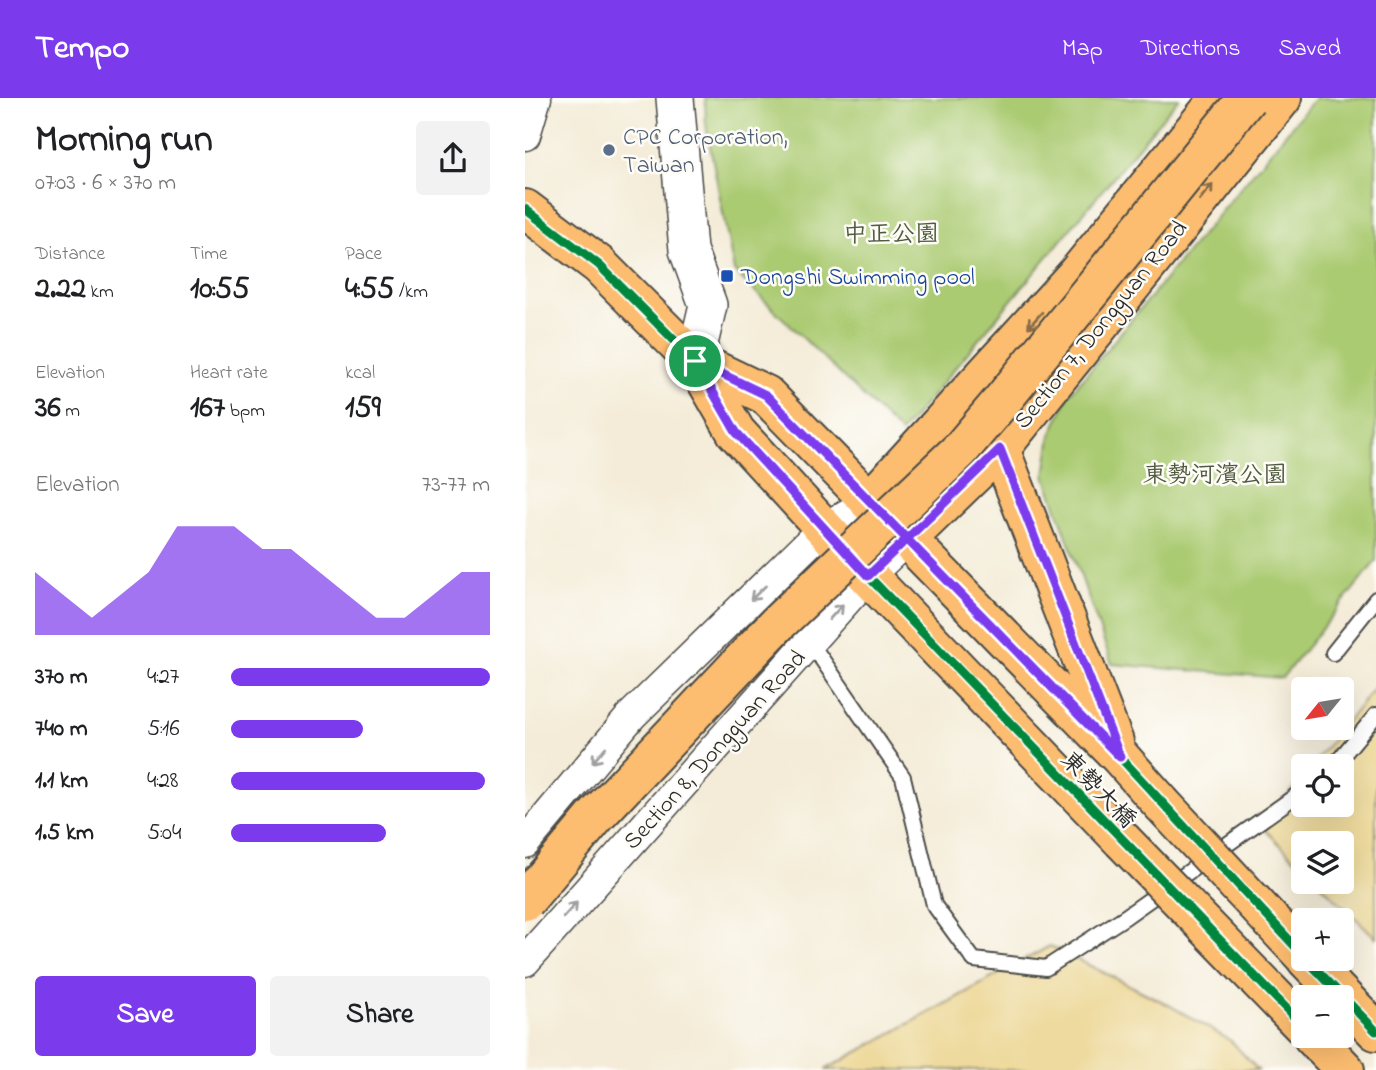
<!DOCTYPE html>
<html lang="en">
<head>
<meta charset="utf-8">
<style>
  :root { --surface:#fff; --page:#f2f2f2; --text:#202124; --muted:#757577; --accent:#7c3aed }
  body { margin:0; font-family:"Indie Flower","LXGW WenKai TC",sans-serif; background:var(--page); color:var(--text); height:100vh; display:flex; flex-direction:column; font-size:26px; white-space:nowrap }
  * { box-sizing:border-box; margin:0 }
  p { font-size:23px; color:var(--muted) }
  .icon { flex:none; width:38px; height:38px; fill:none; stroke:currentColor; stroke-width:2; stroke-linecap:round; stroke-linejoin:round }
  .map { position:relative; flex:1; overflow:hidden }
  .panel { display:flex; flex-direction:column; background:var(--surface); width:525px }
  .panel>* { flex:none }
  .needle { width:46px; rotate:240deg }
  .fabs { position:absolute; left:766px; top:579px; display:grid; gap:14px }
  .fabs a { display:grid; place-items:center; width:63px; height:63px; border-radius:7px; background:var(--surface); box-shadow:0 7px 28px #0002; font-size:35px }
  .pin { position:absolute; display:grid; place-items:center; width:60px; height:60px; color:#fff; margin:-30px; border:4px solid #fff; border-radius:50%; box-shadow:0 2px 7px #0007 }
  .round { display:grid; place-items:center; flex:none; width:74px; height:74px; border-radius:7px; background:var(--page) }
  .headline { display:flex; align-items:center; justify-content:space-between; height:119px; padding:0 35px }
  h1 { font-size:38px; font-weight:700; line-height:52px }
  .metrics { display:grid; grid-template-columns:repeat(3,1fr); gap:10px; height:119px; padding:7px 35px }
  .metrics div { display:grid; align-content:center }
  .metrics b { font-size:30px; font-weight:700 }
  .metrics small { font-size:19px; font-weight:400 }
  .metrics p { font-size:19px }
  .chart { height:196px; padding:14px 35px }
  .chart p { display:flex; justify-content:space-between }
  .chart svg { width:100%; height:126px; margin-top:7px; fill:var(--accent); opacity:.7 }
  .button { display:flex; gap:14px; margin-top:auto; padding:14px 35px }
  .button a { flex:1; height:80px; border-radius:7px; background:var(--accent); color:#fff; font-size:28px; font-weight:700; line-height:80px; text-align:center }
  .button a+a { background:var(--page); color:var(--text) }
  ul { padding:0 35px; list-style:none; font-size:23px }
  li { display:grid; grid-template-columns:112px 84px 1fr; align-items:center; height:52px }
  li i { height:18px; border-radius:9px; background:var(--accent) }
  header { display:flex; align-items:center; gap:42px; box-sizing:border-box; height:98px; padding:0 35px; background:var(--accent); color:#fff }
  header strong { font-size:33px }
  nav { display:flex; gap:38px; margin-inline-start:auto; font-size:24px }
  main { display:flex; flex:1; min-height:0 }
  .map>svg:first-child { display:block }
  .green { fill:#abcb72; stroke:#6b7b4e; stroke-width:2 }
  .sand { fill:#eeda9e; stroke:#8c8264; stroke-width:2 }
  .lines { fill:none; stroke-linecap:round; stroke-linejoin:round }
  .service-casing { stroke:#494845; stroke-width:18 }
  .minor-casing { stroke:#494845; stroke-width:33 }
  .tertiary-casing { stroke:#494845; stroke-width:40 }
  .primary-casing { stroke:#494845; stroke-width:42 }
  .service { stroke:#fff; stroke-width:14 }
  .minor { stroke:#fff; stroke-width:30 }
  .tertiary { stroke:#fff; stroke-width:37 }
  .primary { stroke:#fcbd6f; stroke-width:38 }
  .primary-bridge-casing { stroke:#494845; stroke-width:42; stroke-linecap:butt }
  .trunk-bridge-casing { stroke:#494845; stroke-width:42; stroke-linecap:butt }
  .primary-bridge { stroke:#fcbd6f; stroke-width:38 }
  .trunk-bridge { stroke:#fcbd6f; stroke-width:38 }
  .cycleway-casing { stroke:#fdfcf7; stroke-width:13 }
  .cycleway { stroke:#00873e; stroke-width:9 }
  .oneway { stroke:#896d4a }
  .oneway2 { stroke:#a0a0a0 }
  .route-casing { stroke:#fff; stroke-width:14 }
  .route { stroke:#7c3aed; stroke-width:9 }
  .service-dot { fill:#5c6f8a; stroke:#fdfcf7; stroke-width:2.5 }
  .transit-dot { fill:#1a4fb4; stroke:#fdfcf7; stroke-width:2.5 }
  .labels { text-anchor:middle; stroke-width:5; stroke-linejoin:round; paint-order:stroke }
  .service-label { font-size:24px; fill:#4e5e75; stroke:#fdfcf7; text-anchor:start }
  .park-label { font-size:24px; fill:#515b40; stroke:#fdfcf7 }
  .transit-label { font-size:24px; fill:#164399; stroke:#fdfcf7; text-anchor:start }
  .street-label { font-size:24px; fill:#2b2b2b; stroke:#fdfcf7 }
</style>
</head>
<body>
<header>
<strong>Tempo</strong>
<nav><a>Map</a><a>Directions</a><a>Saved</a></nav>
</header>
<main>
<section class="panel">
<div class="headline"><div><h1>Morning run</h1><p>07:03 · 6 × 370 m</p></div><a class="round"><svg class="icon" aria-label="share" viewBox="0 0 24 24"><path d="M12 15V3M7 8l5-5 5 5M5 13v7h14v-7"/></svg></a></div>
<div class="metrics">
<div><p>Distance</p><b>2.22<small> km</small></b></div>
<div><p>Time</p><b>10:55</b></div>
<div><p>Pace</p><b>4:55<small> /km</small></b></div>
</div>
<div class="metrics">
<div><p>Elevation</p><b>36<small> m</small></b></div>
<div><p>Heart rate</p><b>167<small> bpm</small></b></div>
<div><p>kcal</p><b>159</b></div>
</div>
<div class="chart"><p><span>Elevation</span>73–77 m</p>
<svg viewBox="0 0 160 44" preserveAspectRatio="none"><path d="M0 44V22L10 30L20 38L30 30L40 22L50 6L60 6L70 6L80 14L90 14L100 22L110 30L120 38L130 38L140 30L150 22L160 22V44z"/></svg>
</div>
<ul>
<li><b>370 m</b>4:27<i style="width:100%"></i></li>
<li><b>740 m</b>5:16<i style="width:51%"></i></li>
<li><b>1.1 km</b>4:28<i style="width:98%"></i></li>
<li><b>1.5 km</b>5:04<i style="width:60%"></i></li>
</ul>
<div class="button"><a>Save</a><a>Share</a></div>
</section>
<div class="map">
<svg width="851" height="972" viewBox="0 0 851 972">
  <rect width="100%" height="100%" fill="#fdfcf7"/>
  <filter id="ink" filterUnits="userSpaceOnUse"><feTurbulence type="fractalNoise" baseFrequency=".0143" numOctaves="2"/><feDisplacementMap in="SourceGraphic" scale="14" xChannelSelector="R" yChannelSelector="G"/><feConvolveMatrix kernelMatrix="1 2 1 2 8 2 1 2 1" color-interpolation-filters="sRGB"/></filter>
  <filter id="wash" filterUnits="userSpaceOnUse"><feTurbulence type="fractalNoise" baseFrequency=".00686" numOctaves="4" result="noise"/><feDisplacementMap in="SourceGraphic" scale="28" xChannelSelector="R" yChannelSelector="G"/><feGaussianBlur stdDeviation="1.57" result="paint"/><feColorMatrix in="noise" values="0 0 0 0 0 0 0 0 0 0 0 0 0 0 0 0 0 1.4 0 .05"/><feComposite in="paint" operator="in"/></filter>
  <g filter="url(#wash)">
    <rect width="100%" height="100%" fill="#f4ecd8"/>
    <path class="green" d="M180,0H654L376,335L209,173L181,27Z
      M790,0H851V463L757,580L587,566L520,377L526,337L544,297Z"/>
    <path class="sand" d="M851,588V840L793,784H817V746H779V770L737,729L779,677V707H817V668H786Z
      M525,848L642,906L706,943L733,972H300Z"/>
  </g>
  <g filter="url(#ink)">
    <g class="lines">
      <g class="service-casing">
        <path id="service" d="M285,544L378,679L409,807L449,862L521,870L600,819L779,692
          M808,555L851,501
          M809,668L851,617"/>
      </g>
      <g class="minor-casing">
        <path id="minor" d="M0,37L11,0
          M0,745L107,617L299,430L344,404
          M0,863L343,478L381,442"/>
      </g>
      <g class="tertiary-casing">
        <path id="tertiary" d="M150,0L163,152L183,207L170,263"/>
      </g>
      <g class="primary-casing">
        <path id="primary" d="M0,111L74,167L170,263L211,334L343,478L597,742
          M170,263L241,297L595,659L636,705
          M475,351L589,644
          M344,404L550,178L695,0
          M381,442L475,351L757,0
          M781,861L851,933
          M787,938L820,972"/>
      </g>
      <use href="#service" class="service"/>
      <use href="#minor" class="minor"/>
      <use href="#tertiary" class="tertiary"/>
      <use href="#primary" class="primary"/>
      <g class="primary-bridge-casing">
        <path id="primary-bridge" d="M636,705L779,858
          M597,742L779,929"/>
      </g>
      <g class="trunk-bridge-casing">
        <path id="trunk-bridge" d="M0,803L71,718L252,526L435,352L480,299L722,0"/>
      </g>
      <use href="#primary-bridge" class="primary-bridge"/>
      <use href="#trunk-bridge" class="trunk-bridge"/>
      <g class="cycleway-casing">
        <path id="cycleway" d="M0,111L74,167L170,263L211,334L299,430
          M170,263L241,297L595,659L779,858
          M343,478L779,929
          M781,861L851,933"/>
      </g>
      <use href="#cycleway" class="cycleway"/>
    </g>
    <defs><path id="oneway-shaft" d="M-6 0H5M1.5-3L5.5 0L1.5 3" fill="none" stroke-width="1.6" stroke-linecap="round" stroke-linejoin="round" transform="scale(1.75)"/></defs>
    <g class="oneway">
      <use href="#oneway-shaft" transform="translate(681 94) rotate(-51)"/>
      <use href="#oneway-shaft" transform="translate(510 222) rotate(132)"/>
    </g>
    <g class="oneway2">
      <use href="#oneway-shaft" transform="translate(233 495) rotate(136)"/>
      <use href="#oneway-shaft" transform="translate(311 514) rotate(-48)"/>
      <use href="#oneway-shaft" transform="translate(74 657) rotate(130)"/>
      <use href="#oneway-shaft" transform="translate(45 812) rotate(-48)"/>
    </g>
  </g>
  <g class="lines" filter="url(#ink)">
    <g class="route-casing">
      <path id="route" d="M170,263L211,334L343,478C387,436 431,394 475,351L595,659L241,297L170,263"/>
    </g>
    <use href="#route" class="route"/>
  </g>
  <circle class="service-dot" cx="84" cy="52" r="7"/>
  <rect class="transit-dot" x="195" y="171" width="14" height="14" rx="3.5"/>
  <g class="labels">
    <g class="service-label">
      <text x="98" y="46">CPC Corporation,<tspan x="98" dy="28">Taiwan</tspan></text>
    </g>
    <g class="park-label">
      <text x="366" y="143">中正公園</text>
      <text x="690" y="384">東勢河濱公園</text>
    </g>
    <g class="transit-label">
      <text x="216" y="186">Dongshi Swimming pool</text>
    </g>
    <g class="street-label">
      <text transform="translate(575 226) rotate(-51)" y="8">Section 7, Dongguan Road</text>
      <text transform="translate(189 651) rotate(-48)" y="8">Section 8, Dongguan Road</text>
      <text transform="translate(574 691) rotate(46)" y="8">東勢大橋</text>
    </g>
  </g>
</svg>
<div class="fabs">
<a><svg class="needle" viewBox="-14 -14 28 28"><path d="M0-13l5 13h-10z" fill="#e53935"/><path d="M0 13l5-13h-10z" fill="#757577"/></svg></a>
<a><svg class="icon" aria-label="locate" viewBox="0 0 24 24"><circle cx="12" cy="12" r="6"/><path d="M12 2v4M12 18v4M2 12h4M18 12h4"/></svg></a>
<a><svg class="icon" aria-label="layers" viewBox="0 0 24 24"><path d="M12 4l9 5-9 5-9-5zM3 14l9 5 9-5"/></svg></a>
<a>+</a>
<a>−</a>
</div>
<div class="pin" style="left:170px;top:263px;background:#1e9e55"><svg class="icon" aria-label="arrive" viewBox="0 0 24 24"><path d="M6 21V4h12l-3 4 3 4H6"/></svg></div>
</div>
</main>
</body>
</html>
